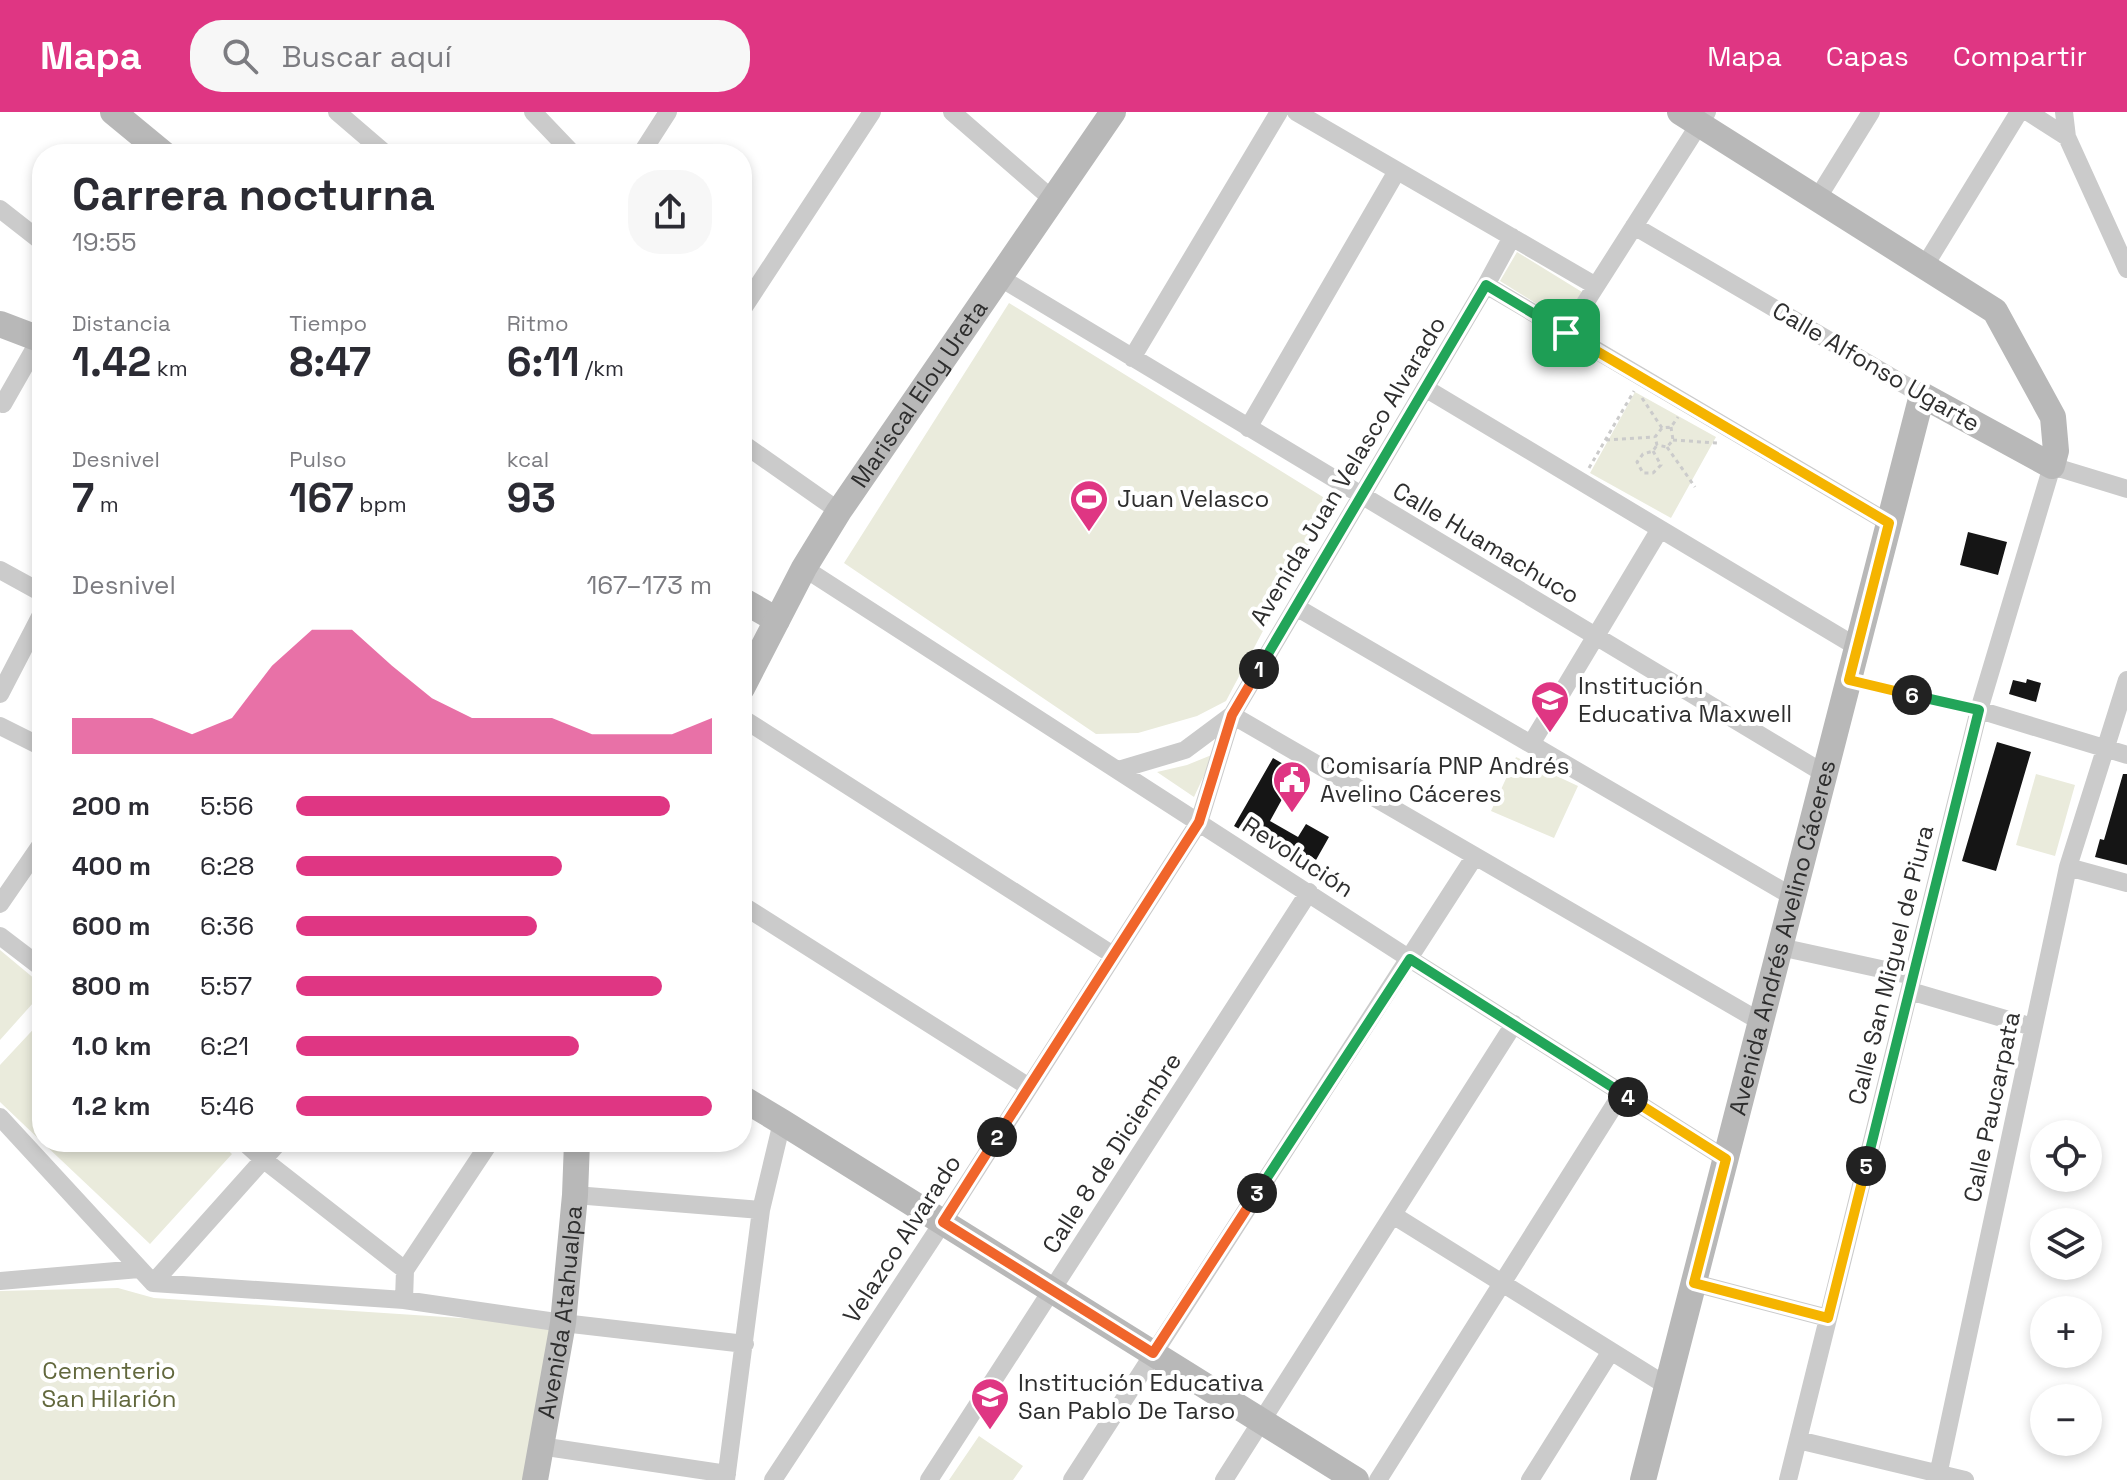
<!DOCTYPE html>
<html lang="es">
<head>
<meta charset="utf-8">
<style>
  :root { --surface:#fff; --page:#f7f7f7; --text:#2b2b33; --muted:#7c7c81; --accent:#df3683 }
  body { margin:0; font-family:"Space Grotesk",sans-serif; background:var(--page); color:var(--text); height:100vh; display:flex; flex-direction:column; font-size:30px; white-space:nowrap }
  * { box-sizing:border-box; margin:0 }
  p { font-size:26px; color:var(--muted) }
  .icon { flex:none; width:44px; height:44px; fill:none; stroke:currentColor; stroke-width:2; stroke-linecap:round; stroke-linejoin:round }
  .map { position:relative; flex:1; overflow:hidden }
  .sheet { position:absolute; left:32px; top:32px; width:720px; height:1008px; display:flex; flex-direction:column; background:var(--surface); border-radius:32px; box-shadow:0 4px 12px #0003 }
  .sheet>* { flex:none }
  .buttons { position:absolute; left:2030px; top:1008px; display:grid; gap:16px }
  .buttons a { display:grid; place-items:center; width:72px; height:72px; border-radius:50%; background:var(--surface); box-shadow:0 4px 12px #0003; font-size:40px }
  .pin { position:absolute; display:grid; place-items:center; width:68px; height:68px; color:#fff; margin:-34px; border-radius:16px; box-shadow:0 4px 12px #0006 }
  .km { position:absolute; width:40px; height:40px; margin:-20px; border-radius:50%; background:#222; color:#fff; font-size:22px; line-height:40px; text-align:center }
  .round { display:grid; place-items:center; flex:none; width:84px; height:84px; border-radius:32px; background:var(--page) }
  .headline { display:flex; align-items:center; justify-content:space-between; height:136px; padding:0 40px }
  h1 { font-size:44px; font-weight:800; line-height:60px }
  .figures { display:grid; grid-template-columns:repeat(3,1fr); gap:12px; height:136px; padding:8px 40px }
  .figures div { display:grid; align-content:center }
  .figures b { font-size:40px; font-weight:800 }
  .figures small { font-size:22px; font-weight:400 }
  .figures p { font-size:22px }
  .chart { height:224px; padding:16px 40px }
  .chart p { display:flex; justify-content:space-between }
  .chart svg { width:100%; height:144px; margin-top:8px; fill:var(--accent); opacity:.7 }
  ul { padding:0 40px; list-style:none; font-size:26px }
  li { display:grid; grid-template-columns:128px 96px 1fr; align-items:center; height:60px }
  li i { height:20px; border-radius:10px; background:var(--accent) }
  header { display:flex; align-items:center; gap:48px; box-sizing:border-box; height:112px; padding:0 40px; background:var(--accent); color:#fff }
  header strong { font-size:38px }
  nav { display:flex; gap:44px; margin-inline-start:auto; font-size:28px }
  .search { width:560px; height:72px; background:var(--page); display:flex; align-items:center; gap:20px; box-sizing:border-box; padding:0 28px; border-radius:32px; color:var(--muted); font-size:30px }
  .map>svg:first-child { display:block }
  .green { fill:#eaebdc }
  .building { fill:#151515 }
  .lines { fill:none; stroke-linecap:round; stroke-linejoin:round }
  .path { stroke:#cbcbcb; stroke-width:3; stroke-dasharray:4 4; stroke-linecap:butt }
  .lane { stroke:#cbcbcb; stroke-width:9 }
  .street { stroke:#cbcbcb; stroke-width:18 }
  .secondary { stroke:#b8b8b8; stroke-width:26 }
  .split-1-casing { stroke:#fff; stroke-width:16 }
  .split-2-casing { stroke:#fff; stroke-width:16 }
  .split-3-casing { stroke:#fff; stroke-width:16 }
  .split-4-casing { stroke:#fff; stroke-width:16 }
  .split-5-casing { stroke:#fff; stroke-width:16 }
  .split-6-casing { stroke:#fff; stroke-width:16 }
  .split-7-casing { stroke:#fff; stroke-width:16 }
  .split-1 { stroke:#22a559; stroke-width:10 }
  .split-2 { stroke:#f0652b; stroke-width:10 }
  .split-3 { stroke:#f0652b; stroke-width:10 }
  .split-4 { stroke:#22a559; stroke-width:10 }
  .split-5 { stroke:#f5b400; stroke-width:10 }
  .split-6 { stroke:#22a559; stroke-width:10 }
  .split-7 { stroke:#f5b400; stroke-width:10 }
  .labels { text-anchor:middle; stroke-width:8; stroke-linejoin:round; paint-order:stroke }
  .street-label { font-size:24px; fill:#2e2e2e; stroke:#fff }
  .poi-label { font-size:24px; fill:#2e2e2e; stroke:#fff; text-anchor:start }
  .park-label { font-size:24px; fill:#62683d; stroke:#fff }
</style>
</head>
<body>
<header>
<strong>Mapa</strong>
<div class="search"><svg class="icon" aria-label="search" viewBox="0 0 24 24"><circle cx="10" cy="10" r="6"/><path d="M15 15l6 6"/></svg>Buscar aquí</div>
<nav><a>Mapa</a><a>Capas</a><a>Compartir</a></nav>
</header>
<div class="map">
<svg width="2127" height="1368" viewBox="0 0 2127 1368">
  <rect width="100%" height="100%" fill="#fff"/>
  <path class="green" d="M1517,140L1582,180L1564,209L1500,169Z
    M1009,191L1331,390L1226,589L1197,604L1138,621L1096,622L844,451Z
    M1635,280L1716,325L1671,406L1590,361Z
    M1214,642L1194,685L1157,660L1187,653Z
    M1516,645L1578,674L1554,726L1491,699Z
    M2036,662L2075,673L2055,744L2016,733Z
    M0,838L42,873V881L0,928Z
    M42,908V1030L0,990V953Z
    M42,1030H219L232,1042L150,1132Z
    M118,1176L154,1186L552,1212L527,1368H0V1179Z
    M979,1324L1023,1354L1013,1368H949Z"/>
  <path class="building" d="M1968,420L2007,430L1998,463L1960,453Z
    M2027,567L2041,571L2036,590L2009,582L2013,568L2026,571Z
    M1997,630L2031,640L1996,759L1962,749Z
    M1273,646L1297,660L1270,709L1298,725L1306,712L1329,725L1316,748L1309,743L1304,753L1234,714Z
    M2123,662H2127V753L2095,745L2100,727L2104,728Z"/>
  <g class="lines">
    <path class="path" d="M116,42L121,33
      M1642,286L1662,316
      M1671,315L1673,328L1667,335L1657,333L1655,325L1662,316L1671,315L1678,305
      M1606,328L1654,325
      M1673,328L1717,331
      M1667,335L1695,375
      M1653,339L1661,353L1653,361H1643L1637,350L1643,342L1653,339L1657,333
      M1589,356L1634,279"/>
    <path class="lane" d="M1850,568L1979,598"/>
    <path class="street" d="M337,0L386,42
      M533,0L573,42
      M952,0L1052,87
      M1296,0L1596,174
      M2028,0L2067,25
      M2064,0L2067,25L2127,157
      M641,42L668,0
      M1817,87L1871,0
      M0,97L42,130
      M1634,114L1922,283
      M1924,155L2019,0
      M999,165L1825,662
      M1486,173L1889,411
      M742,198L872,0
      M1566,221L1707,0
      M1132,246L1279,0
      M1425,276L1857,535
      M3,292L40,227
      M1248,316L1397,59
      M742,331L839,399
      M804,456L1410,847L1726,1047
      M0,458L42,481
      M1296,495L1793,785
      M0,582L42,501
      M1979,598L2127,643
      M742,606L1113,843
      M0,614L42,635
      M1531,632L1660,417
      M1118,658L1185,638L1232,603L1761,910
      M2068,755L2127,771
      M0,792L42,731
      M742,793L1029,975
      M0,824L42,856
      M1780,835L1913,864
      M1910,879L2033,915
      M0,1005L153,1171
      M244,1030L264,1048L405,1158
      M575,1083L761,1098
      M1393,1103L1667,1274
      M0,1169L139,1157
      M153,1171L404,1188L563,1211L745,1232
      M153,1171L279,1030
      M1694,1171L1828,1206
      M404,1188L405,1158L490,1030
      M1798,1328L1965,1368
      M540,1334L727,1362
      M726,1368L761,1098L782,1010
      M773,1368L943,1110L1199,710L1232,603L1486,173L1512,125
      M929,1368L1309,780
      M1072,1368L1475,744
      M1224,1368L1514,912
      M1378,1368L1622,981
      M1530,1368L1611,1239
      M1788,1368L1979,598L2052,354L2127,377
      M1937,1368L2068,755L2127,568"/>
    <g class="secondary">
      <path d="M113,0L164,42"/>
      <path d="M0,212L42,228"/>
      <path d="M742,488L777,508"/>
      <path id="s1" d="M742,576L804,456L839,399L1113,0"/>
      <path d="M742,986L782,1010L1356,1368"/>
      <path id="s2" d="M535,1368L563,1211L575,1083L577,1030"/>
      <path id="s3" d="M1643,1368L1922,283L2052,354L2056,339L2053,305L1995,199L1680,0"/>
    </g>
  </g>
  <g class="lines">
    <g class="split-1-casing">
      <path id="split-1" d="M1259,557L1486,173L1566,221"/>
    </g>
    <g class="split-2-casing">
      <path id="split-2" d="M997,1025L1199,710L1232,603L1259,557"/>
    </g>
    <g class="split-3-casing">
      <path id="split-3" d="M997,1025L943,1110L1153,1241L1257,1081"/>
    </g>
    <g class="split-4-casing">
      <path id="split-4" d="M1257,1081L1410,847L1628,985"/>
    </g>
    <g class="split-5-casing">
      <path id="split-5" d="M1628,985L1726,1047L1694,1171L1828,1206L1866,1054"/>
    </g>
    <g class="split-6-casing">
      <path id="split-6" d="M1866,1054L1979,598L1912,583"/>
    </g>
    <g class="split-7-casing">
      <path id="split-7" d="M1566,221L1889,411L1849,568L1912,583"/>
    </g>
    <use href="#split-1" class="split-1"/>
    <use href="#split-2" class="split-2"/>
    <use href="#split-3" class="split-3"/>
    <use href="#split-4" class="split-4"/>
    <use href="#split-5" class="split-5"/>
    <use href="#split-6" class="split-6"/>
    <use href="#split-7" class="split-7"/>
  </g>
  <defs>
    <g id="stadium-pin" transform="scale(2)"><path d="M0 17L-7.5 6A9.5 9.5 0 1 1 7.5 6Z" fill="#df3683" stroke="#fff"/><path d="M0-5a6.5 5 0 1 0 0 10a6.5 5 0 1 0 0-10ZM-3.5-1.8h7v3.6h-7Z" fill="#fff"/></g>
    <g id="school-pin" transform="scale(2)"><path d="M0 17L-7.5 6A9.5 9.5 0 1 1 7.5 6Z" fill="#df3683" stroke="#fff"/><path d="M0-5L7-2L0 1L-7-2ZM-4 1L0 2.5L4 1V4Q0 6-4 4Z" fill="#fff"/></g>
    <g id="civic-pin" transform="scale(2)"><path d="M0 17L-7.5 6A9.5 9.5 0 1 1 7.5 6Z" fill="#df3683" stroke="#fff"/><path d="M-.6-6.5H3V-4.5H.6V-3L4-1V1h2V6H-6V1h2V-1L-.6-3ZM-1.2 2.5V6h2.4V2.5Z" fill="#fff"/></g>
  </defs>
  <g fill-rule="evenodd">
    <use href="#stadium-pin" x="1089" y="387"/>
    <use href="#school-pin" x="1550" y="588"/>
    <use href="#civic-pin" x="1292" y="668"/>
    <use href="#school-pin" x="990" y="1285"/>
  </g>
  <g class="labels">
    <g class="street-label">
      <text transform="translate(1876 255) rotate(30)" y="8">Calle Alfonso Ugarte</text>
      <text dy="8" stroke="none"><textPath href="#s1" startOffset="344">Mariscal Eloy Ureta</textPath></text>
      <text transform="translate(1348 359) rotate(-59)" y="8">Avenida Juan Velasco Alvarado</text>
      <text transform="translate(1486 431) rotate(31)" y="8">Calle Huamachuco</text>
      <text transform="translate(1298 745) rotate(33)" y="8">Revolución</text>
      <text dy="8" stroke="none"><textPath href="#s3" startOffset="560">Avenida Andrés Avelino Cáceres</textPath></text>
      <text transform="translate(1891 853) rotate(-76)" y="8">Calle San Miguel de Piura</text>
      <text transform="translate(1992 995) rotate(-78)" y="8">Calle Paucarpata</text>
      <text transform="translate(1112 1041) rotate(-57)" y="8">Calle 8 de Diciembre</text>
      <text transform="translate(902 1127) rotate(-57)" y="8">Velazco Alvarado</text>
      <text dy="8" stroke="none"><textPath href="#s2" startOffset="170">Avenida Atahualpa</textPath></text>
    </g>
    <g class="poi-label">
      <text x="1117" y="395">Juan Velasco</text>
      <text x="1578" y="582">Institución<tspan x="1578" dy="28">Educativa Maxwell</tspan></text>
      <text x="1320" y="662">Comisaría PNP Andrés<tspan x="1320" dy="28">Avelino Cáceres</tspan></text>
      <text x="1018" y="1279">Institución Educativa<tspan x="1018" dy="28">San Pablo De Tarso</tspan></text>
    </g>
    <g class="park-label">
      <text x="109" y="1267">Cementerio<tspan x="109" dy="28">San Hilarión</tspan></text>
    </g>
  </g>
</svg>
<div class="buttons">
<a><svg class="icon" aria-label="locate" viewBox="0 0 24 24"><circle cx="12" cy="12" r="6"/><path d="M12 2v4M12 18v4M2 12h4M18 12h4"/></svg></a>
<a><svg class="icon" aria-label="layers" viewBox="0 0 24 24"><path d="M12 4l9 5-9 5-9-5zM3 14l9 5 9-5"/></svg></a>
<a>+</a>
<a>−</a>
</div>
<div class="pin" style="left:1566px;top:221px;background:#1e9e55"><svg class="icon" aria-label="arrive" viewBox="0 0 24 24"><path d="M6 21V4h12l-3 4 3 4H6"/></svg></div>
<b class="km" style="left:1259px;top:557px">1</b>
<b class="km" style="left:997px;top:1025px">2</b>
<b class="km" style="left:1257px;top:1081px">3</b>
<b class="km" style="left:1628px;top:985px">4</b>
<b class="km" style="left:1866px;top:1054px">5</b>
<b class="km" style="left:1912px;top:583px">6</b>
<section class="sheet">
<div class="headline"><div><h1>Carrera nocturna</h1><p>19:55</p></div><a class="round"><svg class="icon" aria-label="share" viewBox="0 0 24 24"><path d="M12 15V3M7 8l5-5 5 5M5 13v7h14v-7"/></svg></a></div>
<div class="figures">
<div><p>Distancia</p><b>1.42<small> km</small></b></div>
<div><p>Tiempo</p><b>8:47</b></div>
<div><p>Ritmo</p><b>6:11<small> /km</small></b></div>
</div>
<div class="figures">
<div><p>Desnivel</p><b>7<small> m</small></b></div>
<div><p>Pulso</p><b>167<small> bpm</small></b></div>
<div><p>kcal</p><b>93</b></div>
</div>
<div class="chart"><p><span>Desnivel</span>167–173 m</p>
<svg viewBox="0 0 160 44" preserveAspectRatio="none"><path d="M0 44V33L10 33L20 33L30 38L40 33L50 17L60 6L70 6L80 17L90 27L100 33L110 33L120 33L130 38L140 38L150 38L160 33V44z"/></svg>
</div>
<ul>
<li><b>200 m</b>5:56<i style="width:90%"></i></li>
<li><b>400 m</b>6:28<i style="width:64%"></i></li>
<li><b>600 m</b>6:36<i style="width:58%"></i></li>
<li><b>800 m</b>5:57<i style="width:88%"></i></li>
<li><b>1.0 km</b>6:21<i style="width:68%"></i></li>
<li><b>1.2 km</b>5:46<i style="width:100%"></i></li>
</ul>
</section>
</div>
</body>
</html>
